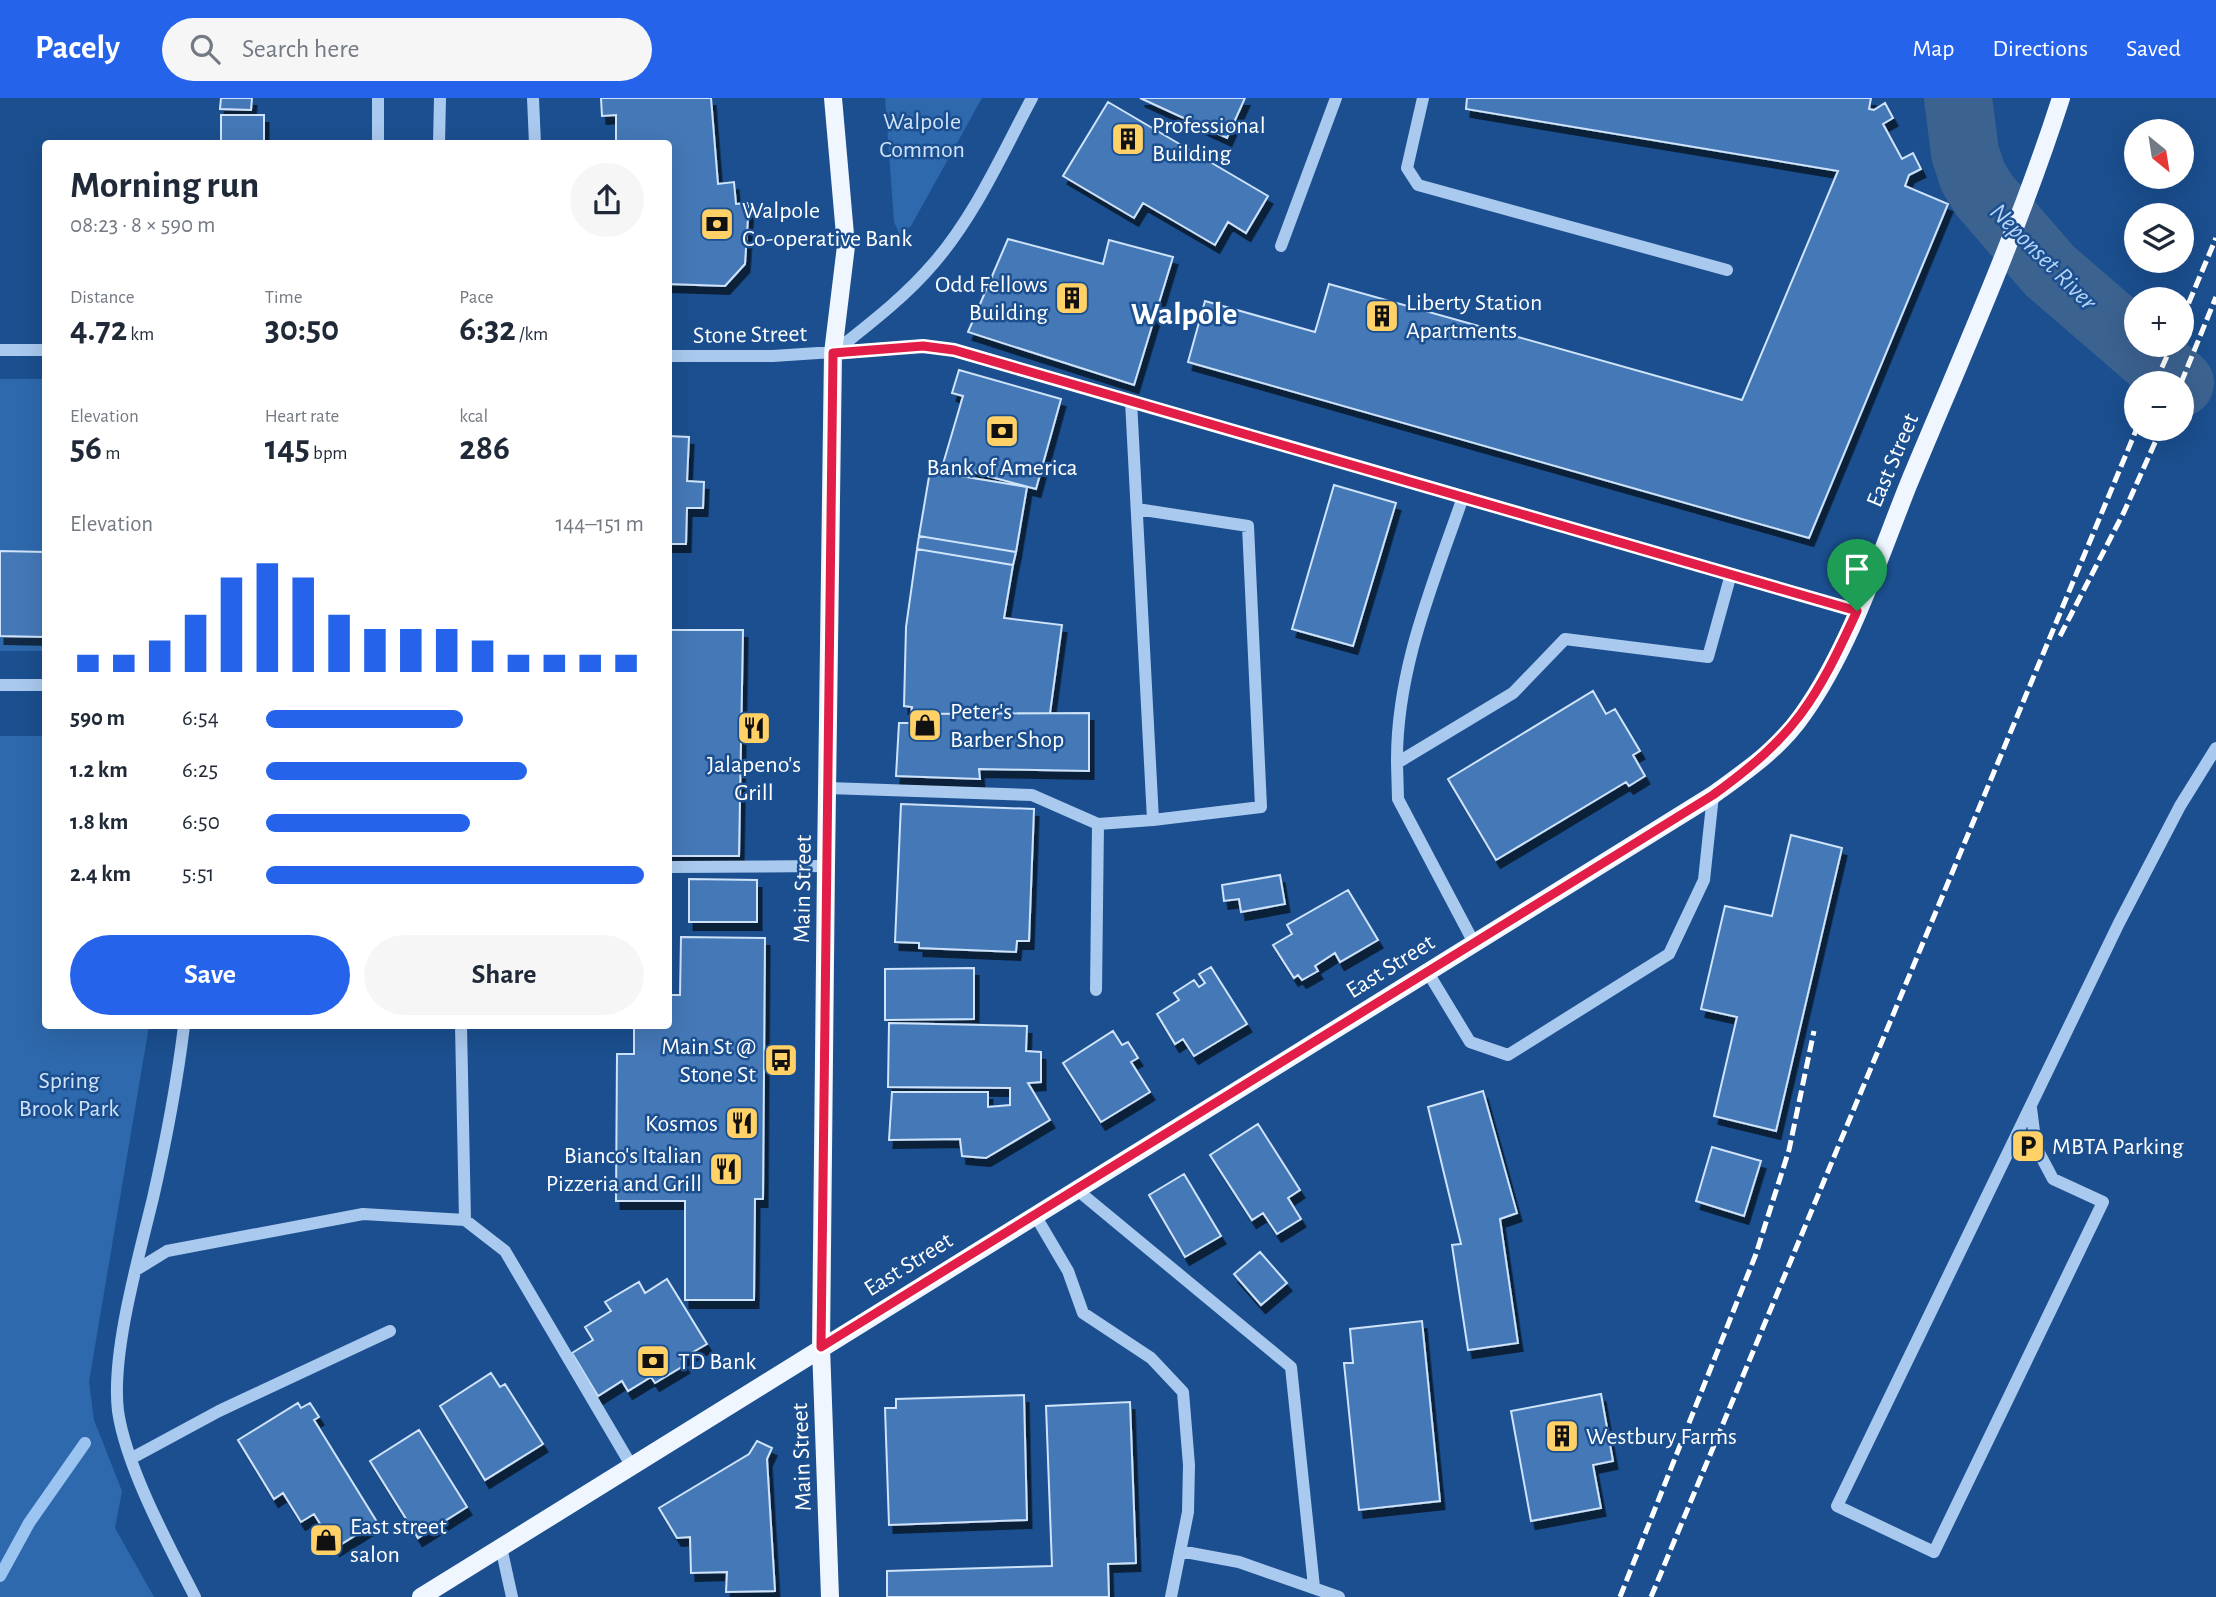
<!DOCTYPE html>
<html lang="en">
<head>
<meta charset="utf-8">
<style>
  :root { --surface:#fff; --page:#f6f6f7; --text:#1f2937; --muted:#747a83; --accent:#2563eb }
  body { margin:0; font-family:"Alegreya Sans",sans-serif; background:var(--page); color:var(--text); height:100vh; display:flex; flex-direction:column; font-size:26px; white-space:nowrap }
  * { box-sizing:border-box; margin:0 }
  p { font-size:23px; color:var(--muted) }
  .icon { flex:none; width:38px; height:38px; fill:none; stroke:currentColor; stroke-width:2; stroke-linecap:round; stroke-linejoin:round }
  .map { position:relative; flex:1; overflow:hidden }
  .sheet { position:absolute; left:42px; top:42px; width:630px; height:889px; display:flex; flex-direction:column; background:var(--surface); border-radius:7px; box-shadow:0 7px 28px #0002 }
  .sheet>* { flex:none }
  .needle { width:46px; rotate:150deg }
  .controls { position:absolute; left:2124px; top:21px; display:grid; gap:14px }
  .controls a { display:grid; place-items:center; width:70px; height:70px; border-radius:50%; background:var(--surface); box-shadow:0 7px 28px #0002; font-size:35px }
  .pin { position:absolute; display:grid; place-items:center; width:60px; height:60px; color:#fff; margin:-72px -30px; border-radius:50% 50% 50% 0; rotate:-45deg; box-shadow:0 0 7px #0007 }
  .pin .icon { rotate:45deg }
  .round { display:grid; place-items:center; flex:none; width:74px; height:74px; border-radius:37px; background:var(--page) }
  .headline { display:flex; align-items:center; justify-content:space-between; height:119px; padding:0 28px }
  h1 { font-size:38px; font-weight:700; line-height:52px }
  .figures { display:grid; grid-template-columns:repeat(3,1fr); gap:10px; height:119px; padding:7px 28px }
  .figures div { display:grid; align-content:center }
  .figures b { font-size:35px; font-weight:700 }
  .figures small { font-size:19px; font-weight:400 }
  .figures p { font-size:19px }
  .chart { height:196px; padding:14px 28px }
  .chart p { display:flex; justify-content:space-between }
  .chart svg { width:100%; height:126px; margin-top:7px; stroke:var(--accent); stroke-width:6 }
  .button { display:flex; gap:14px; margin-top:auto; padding:14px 28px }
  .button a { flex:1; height:80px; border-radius:42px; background:var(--accent); color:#fff; font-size:28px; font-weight:700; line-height:80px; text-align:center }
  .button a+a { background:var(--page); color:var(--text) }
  ul { padding:0 28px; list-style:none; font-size:23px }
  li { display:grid; grid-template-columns:112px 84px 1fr; align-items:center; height:52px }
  li i { height:18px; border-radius:9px; background:var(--accent) }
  header { display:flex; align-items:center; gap:42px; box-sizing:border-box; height:98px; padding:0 35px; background:var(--accent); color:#fff }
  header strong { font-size:33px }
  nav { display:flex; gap:38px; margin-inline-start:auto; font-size:24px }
  .search { width:490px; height:63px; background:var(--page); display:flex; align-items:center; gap:18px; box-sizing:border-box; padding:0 24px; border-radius:38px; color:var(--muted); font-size:26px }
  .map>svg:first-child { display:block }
  .green { fill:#2e69ad }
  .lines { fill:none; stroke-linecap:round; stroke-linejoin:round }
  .stream { stroke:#9cc4f0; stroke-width:12 }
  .river { stroke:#3c6290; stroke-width:68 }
  .building { fill:#4478b7; stroke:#cfe3fa; stroke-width:2; filter:url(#shadow) }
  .minor { stroke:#a9c9ee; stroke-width:12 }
  .major { stroke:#f0f6ff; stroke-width:18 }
  .rail { stroke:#fff; stroke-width:5; stroke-dasharray:12 5; stroke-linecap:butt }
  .route-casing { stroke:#fff; stroke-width:14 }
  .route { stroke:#e11d48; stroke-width:9 }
  .labels { text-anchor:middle; stroke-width:5; stroke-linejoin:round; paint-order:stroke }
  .park-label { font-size:24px; fill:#cfe3fa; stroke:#1b4f8f }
  .poi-label { font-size:24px; fill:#fff; stroke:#1b4f8f; text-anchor:start }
  .street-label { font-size:24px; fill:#fff; stroke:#1b4f8f }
  .water-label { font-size:26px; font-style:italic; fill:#b5d3f5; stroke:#1b4f8f }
  .district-label { font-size:32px; font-weight:bold; fill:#fff; stroke:#1b4f8f }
</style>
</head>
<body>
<header>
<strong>Pacely</strong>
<div class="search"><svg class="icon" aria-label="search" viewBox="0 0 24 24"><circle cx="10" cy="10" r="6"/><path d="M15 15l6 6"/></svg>Search here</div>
<nav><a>Map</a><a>Directions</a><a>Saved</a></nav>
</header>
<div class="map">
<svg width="2216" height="1499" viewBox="0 0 2216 1499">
  <defs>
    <filter id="shadow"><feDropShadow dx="4.5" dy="8" stdDeviation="0" flood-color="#0009"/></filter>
  </defs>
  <rect width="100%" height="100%" fill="#1b4f8f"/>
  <path class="green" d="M885,0H982L911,128L900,137L894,124Z
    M0,281H45V553H0Z
    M0,638H45L46,928H149L89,1284L94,1322L122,1393L115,1430L154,1499H0Z"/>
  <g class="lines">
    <path class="stream" d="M0,1478L29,1425L85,1345"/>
    <path class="river" d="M1958,0L1965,55L1973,79L1984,97L2050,173L2180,285"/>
  </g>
  <path class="building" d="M221,0H252L251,12L220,11Z
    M601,0H711L718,86L734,84L736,106L749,105L745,166L725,188L668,186V46H616V17L602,18Z
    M1140,0H1245L1227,40Z
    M1467,0H1871L1869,11L1874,12L1885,5L1893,20L1883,26L1902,61L1913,55L1921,71L1909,77L1905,88L1948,106L1809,440L1188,264L1205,203L1315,234L1329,186L1742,302L1838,73L1466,11Z
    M1108,4L1268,98L1246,135L1228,124L1215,147L1143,105L1134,120L1063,78Z
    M221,17H264V46H221Z
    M1008,141L1103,166L1109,142L1173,159L1134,287L968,234Z
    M959,272L1061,301L1036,391L943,366L963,298L952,295Z
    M668,338L689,339L687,383L704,384L703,410H687L686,446H668Z
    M930,373L1027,389L1016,454L919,438Z
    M1334,387L1396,405L1353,548L1292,531Z
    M919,438L1016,454L1013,467L917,451Z
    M917,451L1013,467L1004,520L1062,527L1050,615L911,616L912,609L904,608L906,529Z
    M0,453L46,454V539L0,538Z
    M668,532H743L739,758H668Z
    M1593,593L1606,616L1615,611L1640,653L1633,657L1645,678L1629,688L1626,684L1496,762L1448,681Z
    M1089,615V673L979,671L980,681L896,678L899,625H912L911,616Z
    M901,706L1034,711L1029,843H1017L1016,854L919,850V845L895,844Z
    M1791,737L1842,750L1776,1033L1714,1018L1737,919L1701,911L1725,808L1772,818Z
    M1280,777L1285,806L1241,814L1239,801L1224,803L1222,787Z
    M689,781L757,782V824H689Z
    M1348,792L1378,842L1340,864L1335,855L1315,868L1318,873L1302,882L1298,877L1294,880L1273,847L1292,836L1287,827Z
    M681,839L765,840L763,1101H755L754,1202H685V1103H616L617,956H634V928H668V897H680Z
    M1211,869L1247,926L1194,958L1183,941L1175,946L1157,916L1179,902L1174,895L1194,882L1199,889L1205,885L1199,876Z
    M974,870V921L885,922V871Z
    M889,925L1027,928L1026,953L1041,954V984L1028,985L1050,1022L986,1060L962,1058L960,1041L889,1042L892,994H988V1009L1010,1007V990L888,989Z
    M1113,933L1122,947L1128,944L1138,960L1131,964L1150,994L1101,1024L1063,965Z
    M1483,993L1517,1115L1500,1121L1518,1245L1468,1252L1452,1147L1461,1146L1428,1009Z
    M1258,1026L1300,1092L1288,1100L1301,1121L1277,1136L1263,1115L1252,1122L1210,1057Z
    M1712,1049L1761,1063L1744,1118L1696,1103Z
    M1184,1076L1221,1138L1185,1159L1149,1097Z
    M1260,1154L1287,1185L1261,1207L1234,1176Z
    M667,1181L707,1246L681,1261L685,1267L655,1285L651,1279L628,1293L622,1283L598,1298L572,1255L593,1242L585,1229L611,1213L605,1204L639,1184L645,1195Z
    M1422,1223L1440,1403L1359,1412L1344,1265H1353L1350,1231Z
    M491,1275L500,1289L505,1286L543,1346L485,1382L440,1308Z
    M1601,1296L1613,1363L1593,1367L1601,1410L1531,1423L1511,1313Z
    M1024,1297L1027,1422L889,1427L885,1310H896V1301Z
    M1130,1304L1136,1465L1108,1466L1109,1499H887V1473L1052,1468L1046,1308Z
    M298,1305L301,1310L310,1305L319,1319L314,1322L377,1424L335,1450L314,1416L301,1424L283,1395L274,1401L238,1342Z
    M419,1332L467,1409L418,1440L370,1363Z
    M757,1343L772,1350L767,1361L775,1493L726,1494L727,1474L691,1475L690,1439L677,1440L659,1410L749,1356Z"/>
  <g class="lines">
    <path class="minor" d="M533,0L535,46
      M1423,0L1407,70L1418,87L1727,172
      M378,46V0
      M439,46L440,0
      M1281,148L1336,0
      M0,252H46
      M833,255C868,227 904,200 933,166C975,118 1002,56 1032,0
      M668,258H773L923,248L954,252L1857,513
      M1137,411L1248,428L1261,709L1153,722
      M0,587H46
      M1397,665C1396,572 1433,486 1463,399
      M828,690L1032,697L1098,726
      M668,769L826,768
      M1474,845L1398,701L1397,665L1513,595L1565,541L1708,559L1731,476
      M1427,873L1470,944L1508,957L1669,856L1704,782L1713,697
      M1096,892L1098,726L1153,722L1131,303
      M184,928C177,985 166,1043 153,1100C139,1158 111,1255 118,1313C126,1369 169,1448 195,1499
      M2031,1010L2036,1049L2053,1081L2103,1104L1934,1454L1837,1408L2119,825L2180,708L2216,650
      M1076,1091L1291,1269L1314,1489
      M1035,1117L1068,1173L1083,1215L1151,1260L1183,1294L1189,1367L1188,1414L1171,1499
      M465,1122L505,1153L631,1367
      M136,1172L167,1153L363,1116L465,1122L461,928
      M132,1360L219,1313L390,1233
      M501,1449L512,1499
      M1180,1453L1239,1464L1339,1499"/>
    <path class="major" d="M421,1499L1713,697C1746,673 1780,650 1803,616C1851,548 1878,462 1909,385C1962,258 2019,131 2061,0
      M830,1499L821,1249L826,768L833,255L846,148L833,0"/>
    <path class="rail" d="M2182,221L2216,140
      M2155,285L2172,247
      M2181,285L2216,199
      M2060,538L2124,414L2161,331
      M1620,1499L1756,1156L1789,1052L1814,933
      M1651,1499L2137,330"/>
  </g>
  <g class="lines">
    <g class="route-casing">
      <path id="route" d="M923,248L954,252L1857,513C1815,604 1796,637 1713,697L821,1249L833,255Z"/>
    </g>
    <use href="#route" class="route"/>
  </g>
  <defs>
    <g id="building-square" transform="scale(1.75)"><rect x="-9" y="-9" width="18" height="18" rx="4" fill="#ffd166" stroke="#1b4f8f"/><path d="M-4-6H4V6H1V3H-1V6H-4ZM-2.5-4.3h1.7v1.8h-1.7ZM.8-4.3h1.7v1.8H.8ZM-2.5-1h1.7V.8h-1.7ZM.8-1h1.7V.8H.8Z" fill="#111"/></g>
    <g id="bank-square" transform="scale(1.75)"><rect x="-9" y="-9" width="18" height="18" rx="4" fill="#ffd166" stroke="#1b4f8f"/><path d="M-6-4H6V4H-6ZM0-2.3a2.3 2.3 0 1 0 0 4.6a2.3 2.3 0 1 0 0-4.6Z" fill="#111"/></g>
    <g id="shop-square" transform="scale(1.75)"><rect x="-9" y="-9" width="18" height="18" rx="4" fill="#ffd166" stroke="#1b4f8f"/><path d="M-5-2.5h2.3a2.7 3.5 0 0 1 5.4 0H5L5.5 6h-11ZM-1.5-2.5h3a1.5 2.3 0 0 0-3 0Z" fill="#111"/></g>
    <g id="restaurant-square" transform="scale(1.75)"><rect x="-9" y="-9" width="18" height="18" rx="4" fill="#ffd166" stroke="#1b4f8f"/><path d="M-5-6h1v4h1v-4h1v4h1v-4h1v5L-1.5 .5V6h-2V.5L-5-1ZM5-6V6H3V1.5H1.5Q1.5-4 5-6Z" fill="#111"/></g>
    <g id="bus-square" transform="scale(1.75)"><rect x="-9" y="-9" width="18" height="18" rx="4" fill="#ffd166" stroke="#1b4f8f"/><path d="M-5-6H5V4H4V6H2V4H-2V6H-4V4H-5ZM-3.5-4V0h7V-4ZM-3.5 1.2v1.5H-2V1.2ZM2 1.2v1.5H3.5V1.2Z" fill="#111"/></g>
    <g id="parking-square" transform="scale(1.75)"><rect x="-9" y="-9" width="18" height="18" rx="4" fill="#ffd166" stroke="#1b4f8f"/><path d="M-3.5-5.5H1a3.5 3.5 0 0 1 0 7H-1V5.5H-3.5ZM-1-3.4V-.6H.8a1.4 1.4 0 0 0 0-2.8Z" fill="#111"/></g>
  </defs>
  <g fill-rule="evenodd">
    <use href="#building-square" x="1128" y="41"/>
    <use href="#bank-square" x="717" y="126"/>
    <use href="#building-square" x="1072" y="200"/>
    <use href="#building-square" x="1382" y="218"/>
    <use href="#bank-square" x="1002" y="333"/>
    <use href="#shop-square" x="925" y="627"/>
    <use href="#restaurant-square" x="754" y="630"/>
    <use href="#bus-square" x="781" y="962"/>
    <use href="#restaurant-square" x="742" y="1025"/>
    <use href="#parking-square" x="2028" y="1048"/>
    <use href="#restaurant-square" x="726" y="1071"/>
    <use href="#bank-square" x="653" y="1263"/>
    <use href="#building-square" x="1562" y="1338"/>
    <use href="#shop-square" x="326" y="1442"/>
  </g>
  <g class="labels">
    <g class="park-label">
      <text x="922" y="31">Walpole<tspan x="922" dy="28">Common</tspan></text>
      <text x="69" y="990">Spring<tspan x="69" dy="28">Brook Park</tspan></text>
    </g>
    <g class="poi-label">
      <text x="1152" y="35">Professional<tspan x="1152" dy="28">Building</tspan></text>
      <text x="742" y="120">Walpole<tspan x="742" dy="28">Co-operative Bank</tspan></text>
      <text x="1048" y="194" text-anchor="end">Odd Fellows<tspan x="1048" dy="28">Building</tspan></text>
      <text x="1406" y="212">Liberty Station<tspan x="1406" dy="28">Apartments</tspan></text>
      <text x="1002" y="377" text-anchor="middle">Bank of America</text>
      <text x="950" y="621">Peter's<tspan x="950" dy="28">Barber Shop</tspan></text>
      <text x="754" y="674" text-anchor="middle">Jalapeno's<tspan x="754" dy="28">Grill</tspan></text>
      <text x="756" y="956" text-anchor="end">Main St @<tspan x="756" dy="28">Stone St</tspan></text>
      <text x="718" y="1033" text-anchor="end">Kosmos</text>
      <text x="2052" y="1056">MBTA Parking</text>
      <text x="702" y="1065" text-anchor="end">Bianco's Italian<tspan x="702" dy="28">Pizzeria and Grill</tspan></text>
      <text x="678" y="1271">TD Bank</text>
      <text x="1586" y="1346">Westbury Farms</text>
      <text x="350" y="1436">East street<tspan x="350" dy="28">salon</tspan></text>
    </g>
    <g class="street-label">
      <text transform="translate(750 236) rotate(-1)" y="8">Stone Street</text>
      <text transform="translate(1892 362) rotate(-67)" y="8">East Street</text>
      <text transform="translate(802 791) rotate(-89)" y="8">Main Street</text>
      <text transform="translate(1390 868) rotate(-32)" y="8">East Street</text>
      <text transform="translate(908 1166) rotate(-32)" y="8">East Street</text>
      <text transform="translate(801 1359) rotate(-92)" y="8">Main Street</text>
    </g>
    <g class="water-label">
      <text transform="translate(2044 158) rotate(45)" y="9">Neponset River</text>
    </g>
    <g class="district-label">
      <text x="1184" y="226">Walpole</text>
    </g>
  </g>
</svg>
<div class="controls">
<a><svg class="needle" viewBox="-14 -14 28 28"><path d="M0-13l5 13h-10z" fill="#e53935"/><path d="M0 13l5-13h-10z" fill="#747a83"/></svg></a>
<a><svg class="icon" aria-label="layers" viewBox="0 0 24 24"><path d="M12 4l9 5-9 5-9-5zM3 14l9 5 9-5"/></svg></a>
<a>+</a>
<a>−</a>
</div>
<div class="pin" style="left:1857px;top:513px;background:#1e9e55"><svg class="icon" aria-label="arrive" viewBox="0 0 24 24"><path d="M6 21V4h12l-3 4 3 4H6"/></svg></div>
<section class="sheet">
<div class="headline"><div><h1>Morning run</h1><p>08:23 · 8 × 590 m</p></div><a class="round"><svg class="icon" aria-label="share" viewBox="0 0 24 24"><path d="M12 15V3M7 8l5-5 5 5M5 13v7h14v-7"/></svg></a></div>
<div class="figures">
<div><p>Distance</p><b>4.72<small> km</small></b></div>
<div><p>Time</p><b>30:50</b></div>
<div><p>Pace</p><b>6:32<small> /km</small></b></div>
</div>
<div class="figures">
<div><p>Elevation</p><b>56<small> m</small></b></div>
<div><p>Heart rate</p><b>145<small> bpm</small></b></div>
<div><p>kcal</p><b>286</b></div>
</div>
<div class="chart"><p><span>Elevation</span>144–151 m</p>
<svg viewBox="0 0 160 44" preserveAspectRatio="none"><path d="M5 44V38M15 44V38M25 44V33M35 44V24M45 44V11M55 44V6M65 44V11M75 44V24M85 44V29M95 44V29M105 44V29M115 44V33M125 44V38M135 44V38M145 44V38M155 44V38"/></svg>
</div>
<ul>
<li><b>590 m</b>6:54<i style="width:52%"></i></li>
<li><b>1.2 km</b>6:25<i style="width:69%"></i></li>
<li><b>1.8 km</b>6:50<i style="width:54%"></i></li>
<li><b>2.4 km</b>5:51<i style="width:100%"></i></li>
</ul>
<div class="button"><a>Save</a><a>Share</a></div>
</section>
</div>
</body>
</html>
